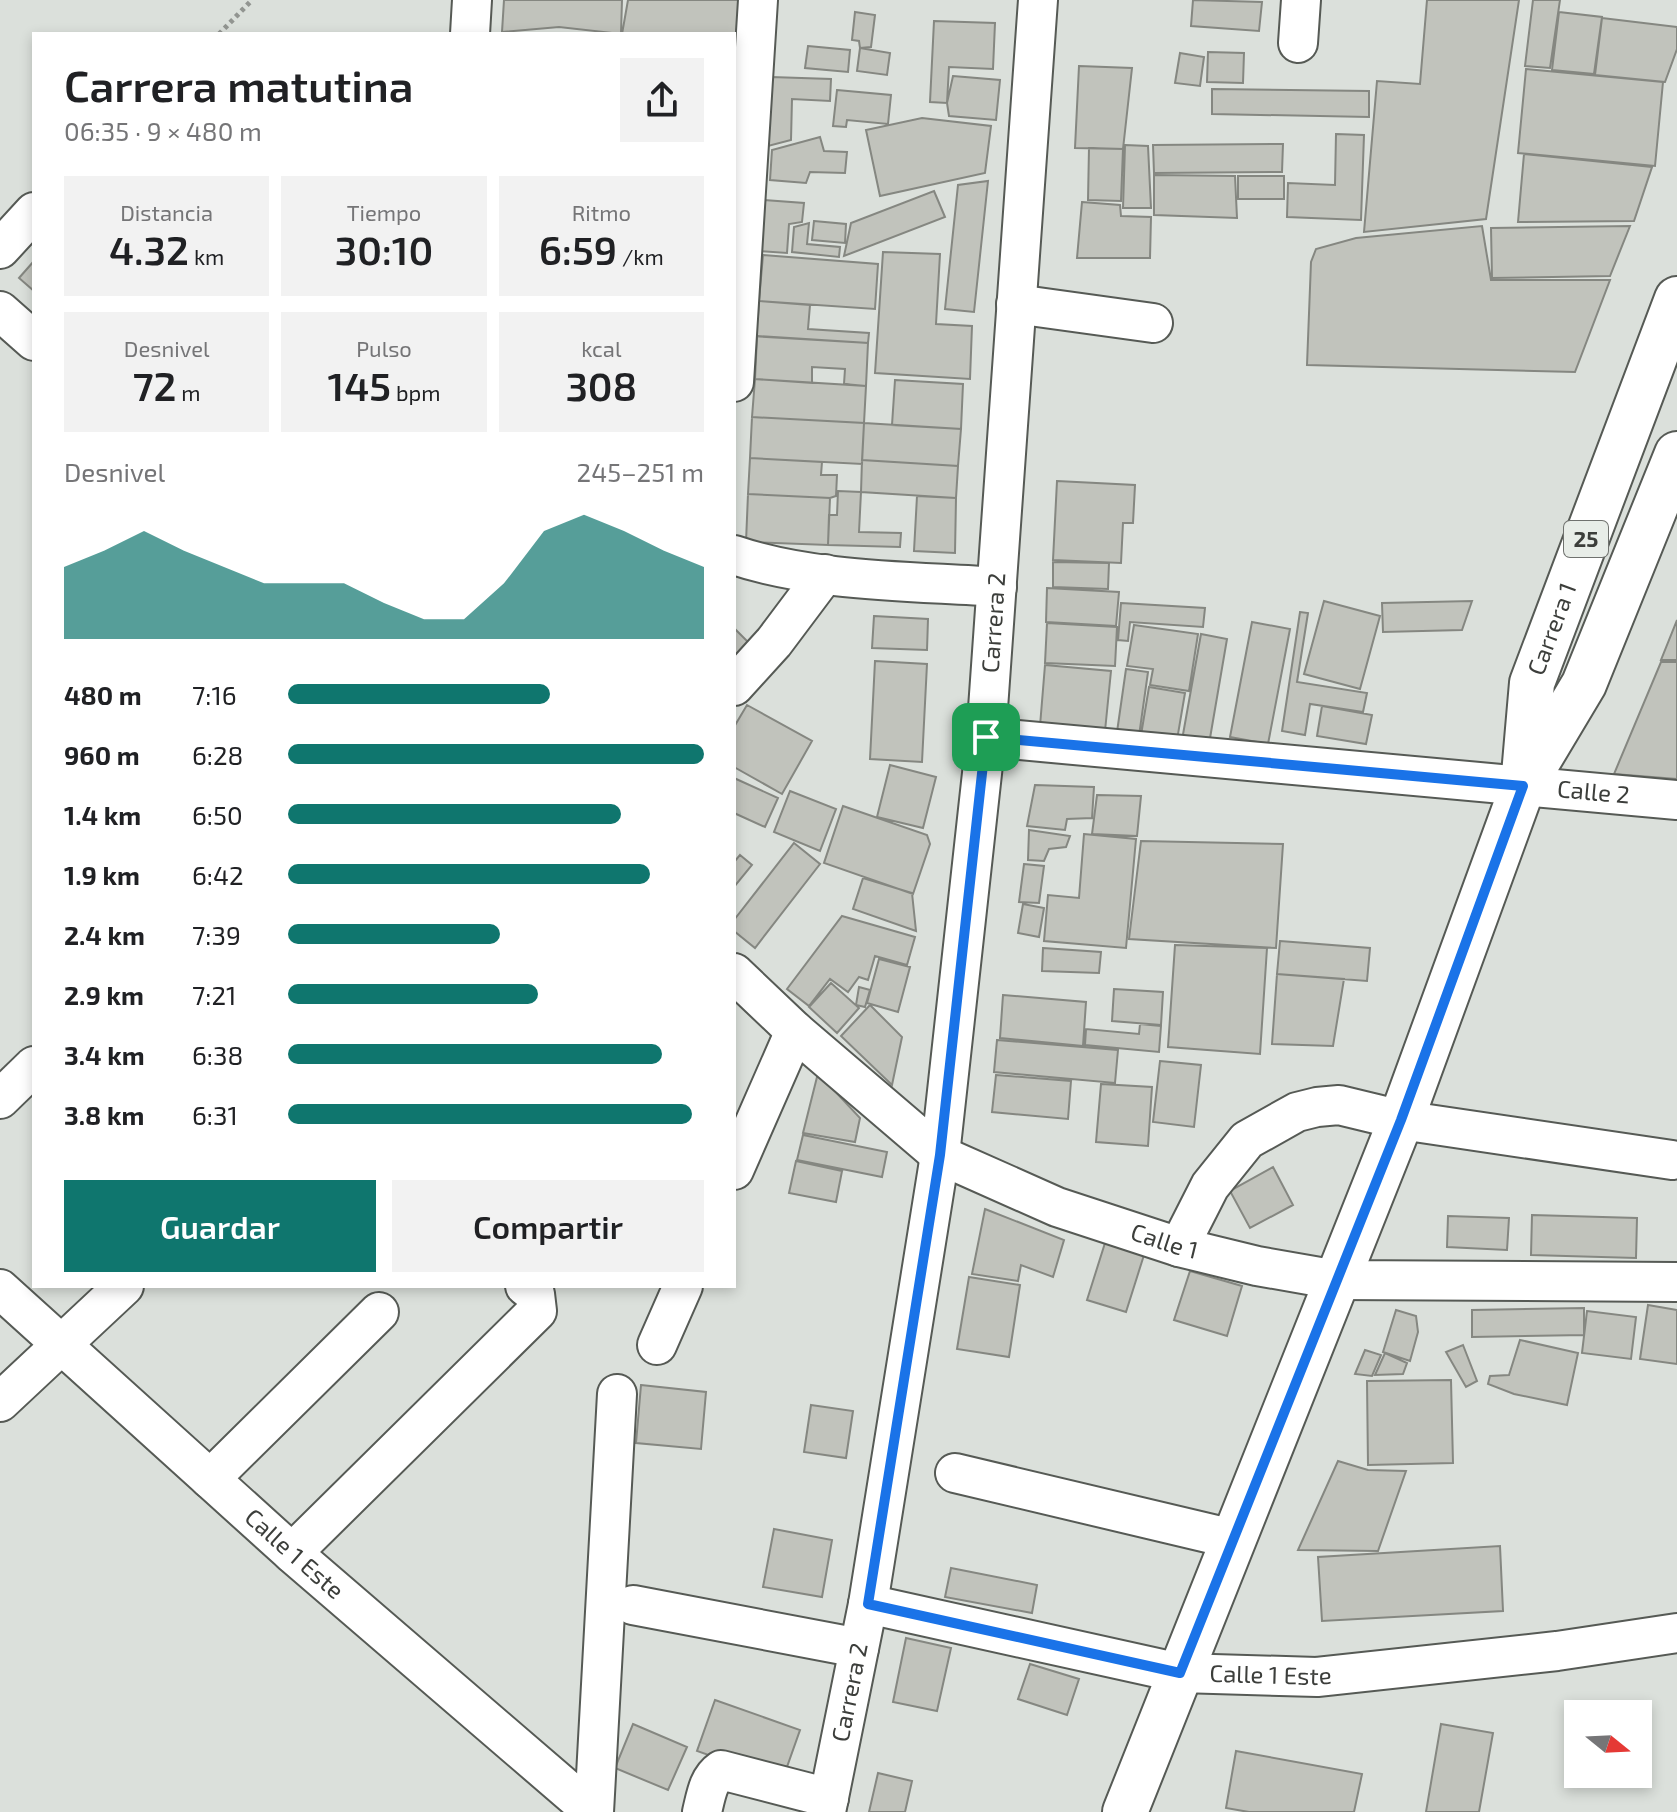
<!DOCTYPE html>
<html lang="es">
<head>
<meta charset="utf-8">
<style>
  :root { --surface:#fff; --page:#f2f2f2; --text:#202124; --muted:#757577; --accent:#0f766e }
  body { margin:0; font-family:"Exo 2",sans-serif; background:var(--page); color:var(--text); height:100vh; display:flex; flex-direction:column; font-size:30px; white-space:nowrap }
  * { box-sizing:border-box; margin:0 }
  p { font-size:26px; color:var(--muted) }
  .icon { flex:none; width:44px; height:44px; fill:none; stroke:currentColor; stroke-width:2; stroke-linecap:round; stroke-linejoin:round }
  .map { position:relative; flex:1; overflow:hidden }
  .sheet { position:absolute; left:32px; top:32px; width:704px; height:1256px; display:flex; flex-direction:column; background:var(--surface); border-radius:0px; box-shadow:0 4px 12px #0003 }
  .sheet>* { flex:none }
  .needle { width:52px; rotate:108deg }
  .buttons { position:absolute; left:1564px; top:1700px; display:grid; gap:16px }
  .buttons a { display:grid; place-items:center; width:88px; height:88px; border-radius:0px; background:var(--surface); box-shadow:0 4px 12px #0003; font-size:40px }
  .pin { position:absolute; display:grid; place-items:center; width:68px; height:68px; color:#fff; margin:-34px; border-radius:16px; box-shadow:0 4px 12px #0006 }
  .round { display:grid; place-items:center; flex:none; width:84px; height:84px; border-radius:0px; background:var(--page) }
  .head { display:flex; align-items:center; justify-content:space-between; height:136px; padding:0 32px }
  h1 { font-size:44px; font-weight:600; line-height:60px }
  .metrics { display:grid; grid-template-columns:repeat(3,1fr); gap:12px; height:136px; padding:8px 32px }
  .metrics div { display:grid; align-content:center; border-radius:0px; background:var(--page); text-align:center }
  .metrics b { font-size:40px; font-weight:600 }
  .metrics small { font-size:22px; font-weight:400 }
  .metrics p { font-size:22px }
  .chart { height:224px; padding:16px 32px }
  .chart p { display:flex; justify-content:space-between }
  .chart svg { width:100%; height:144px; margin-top:8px; fill:var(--accent); opacity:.7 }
  .cta { display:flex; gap:16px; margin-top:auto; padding:16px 32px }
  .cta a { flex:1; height:92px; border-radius:0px; background:var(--accent); color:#fff; font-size:32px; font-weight:600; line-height:92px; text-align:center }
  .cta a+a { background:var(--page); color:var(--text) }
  ul { padding:0 32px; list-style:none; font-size:26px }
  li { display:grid; grid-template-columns:128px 96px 1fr; align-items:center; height:60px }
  li i { height:20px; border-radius:10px; background:var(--accent) }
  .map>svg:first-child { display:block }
  .building { fill:#c1c3bc; stroke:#858781; stroke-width:2 }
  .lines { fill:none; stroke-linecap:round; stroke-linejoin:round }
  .minor-casing { stroke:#565a55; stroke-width:42 }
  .major-casing { stroke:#565a55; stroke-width:48 }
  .path { stroke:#929591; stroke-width:5; stroke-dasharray:4 4; stroke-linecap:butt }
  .minor { stroke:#fff; stroke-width:38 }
  .major { stroke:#fff; stroke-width:44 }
  .route-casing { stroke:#fff; stroke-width:16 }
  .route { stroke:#1a73e8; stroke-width:10 }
  .labels { text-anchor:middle; stroke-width:7; stroke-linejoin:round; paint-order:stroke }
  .shield { fill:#e8ede8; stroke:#70726f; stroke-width:2 }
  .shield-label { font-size:22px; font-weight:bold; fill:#3c3e3b }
  .street-label { font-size:24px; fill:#3c3e3b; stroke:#e8ede8 }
</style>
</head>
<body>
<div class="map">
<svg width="1677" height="1812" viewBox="0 0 1677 1812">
  <rect width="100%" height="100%" fill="#dbe0db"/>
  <path class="building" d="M504,0H622L621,34L559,27L502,32Z
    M628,0H749L739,62L734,61V34H622Z
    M1193,0L1262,2L1259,31L1191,26Z
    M1427,0H1519L1486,219L1364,232L1377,81L1420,84Z
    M1533,0H1560L1550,68L1525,66Z
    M855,12L875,15L871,47L860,48L859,41L852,40Z
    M1559,12L1602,17L1594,74L1552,70Z
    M1602,18L1677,27V49L1665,82L1595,75Z
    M934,21L995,23L993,69L949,67L947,103L930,102Z
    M808,46L850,50L848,72L805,68Z
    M860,48L890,53L887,75L857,71Z
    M1208,52L1244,53L1243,83L1207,82Z
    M1180,53L1204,57L1200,86L1175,83Z
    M1079,66L1132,68L1123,149L1075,148Z
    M1526,69L1663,82L1655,166L1518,153Z
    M953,76L1000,80L996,120L949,116L947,103Z
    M771,77L831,79L830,101L792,99L791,140L768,146Z
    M1212,89L1369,91V117L1212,114Z
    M837,90L891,95L888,124L847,120L846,127L833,126Z
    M922,118L991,126L985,173L880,196L866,130Z
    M1336,134L1364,135L1361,220L1287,217L1288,183L1335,185Z
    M820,137L824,151L847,152L845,173L810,172L806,183L770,180L772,150Z
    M1283,144L1282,172L1154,173L1153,145Z
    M1125,145L1148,146L1151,208H1123Z
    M1089,148L1123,149L1121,201L1088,200Z
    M1524,154L1652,167L1634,221L1518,222Z
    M1154,175L1235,176L1237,218L1154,215Z
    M1238,176H1284V199H1238Z
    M988,181L974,312L945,309L958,185Z
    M934,191L945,217L844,256L851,223Z
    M764,200L804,203L802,222L789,224L787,253L759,251Z
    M1082,202L1120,205L1121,216L1151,217L1150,258H1077Z
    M814,221L846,224L845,243L812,240Z
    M809,223L807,244L840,247L839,257L792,252L794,227Z
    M1482,226L1491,280H1610L1575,372L1307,365L1311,262L1316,249L1356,238Z
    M1630,226L1610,276L1492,278L1491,228Z
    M883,252L940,254L936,324L972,326L970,379L875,373Z
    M763,255L878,264L875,309L759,301Z
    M34,261V291L19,278Z
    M759,301L810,305L808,329L869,333L868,343L751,336L752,316H758Z
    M757,336L868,343L866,386L844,384L845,369L812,367V383L755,379Z
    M755,379L866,386L864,423L752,417Z
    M895,380L963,384L961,429L892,425Z
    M752,417L864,423L862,464L750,458Z
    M864,423L961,429L958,466L862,460Z
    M750,458L822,462L821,475H837L836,496L830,498L748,494Z
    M862,460L958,466L956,498L861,492Z
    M1057,481L1135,485L1133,523H1123L1121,563L1053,560Z
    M838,491L861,492L859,532L901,533L900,547L828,545L829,515H837Z
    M748,494L830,498L828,545L746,542Z
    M917,496L956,498L955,553L914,551Z
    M1053,562L1109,563L1108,589L1053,587Z
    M1047,588L1119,592L1116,626L1046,622Z
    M1324,601L1380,616L1360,689L1304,674Z
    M1472,601L1462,630L1383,632L1382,603Z
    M1121,603L1205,608L1203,627L1130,622L1128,641L1118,640Z
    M1300,612L1308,613L1297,682L1367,693L1363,712L1310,704L1305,735L1282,731Z
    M874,616L928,619L927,650L872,648Z
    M1677,620V660H1661Z
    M1252,622L1290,629L1268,744L1230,737Z
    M1047,623L1117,627L1115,666L1045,663Z
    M1134,625L1198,634L1189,691L1150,685L1153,669L1127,666Z
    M734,628L751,645L734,662Z
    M1201,634L1227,639L1209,744L1182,740Z
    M875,661L927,664L922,762L870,759Z
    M1661,662H1677V779L1614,774Z
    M1045,665L1111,671L1105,731L1040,726Z
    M1126,669L1148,672L1139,736L1117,732Z
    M1149,687L1185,693L1177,740L1141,735Z
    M747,705L812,741L782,794L734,767V727Z
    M1322,706L1372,715L1366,744L1317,736Z
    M890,765L936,777L923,828L877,817Z
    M734,778L778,798L765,827L734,813Z
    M1035,785L1094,787L1092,818L1067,819L1065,830L1027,826Z
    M790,791L836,809L820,851L774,832Z
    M1097,795L1141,796L1137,836L1092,834Z
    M843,806L927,835L930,844L913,894L824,863Z
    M1029,830L1070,836L1066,847L1049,849L1044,861L1028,860Z
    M1084,834L1136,839L1126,948L1044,941L1048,895L1079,898Z
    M1141,841L1283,844L1276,948L1129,939Z
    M794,843L820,864L755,948L734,931V920Z
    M740,855L752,865L734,887V862Z
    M1024,864L1044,866L1039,903L1019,902Z
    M863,878L912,893L916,931L853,909Z
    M1023,904L1044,908L1039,937L1018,933Z
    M842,916L915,937L907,965L875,956L868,980L859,977L848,992L830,979L809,1006L787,989Z
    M1280,941L1370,948L1367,981L1277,974Z
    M1175,945L1267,948L1260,1054L1168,1047Z
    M1043,948L1101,952L1099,973L1042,971Z
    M879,959L910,967L898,1012L867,1003Z
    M1277,974L1344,979L1333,1046L1272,1044Z
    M831,983L859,1008L837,1033L809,1007Z
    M859,987L870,990L865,1007L856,1005Z
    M1114,989L1163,992L1161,1025L1112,1021Z
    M1003,995L1086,1002L1083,1046L1000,1038Z
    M870,1005L902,1037L892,1085L841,1036Z
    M1140,1024L1161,1026L1159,1052L1085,1045L1086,1029L1139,1034Z
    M997,1040L1118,1050L1115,1083L994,1072Z
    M1160,1061L1201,1065L1194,1127L1153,1122Z
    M818,1073L860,1118L855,1142L803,1133Z
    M996,1075L1071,1081L1068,1119L992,1112Z
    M1101,1084L1152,1087L1148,1146L1096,1142Z
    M803,1135L887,1152L882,1177L797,1160Z
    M796,1161L842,1171L836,1202L789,1193Z
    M1273,1167L1293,1205L1250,1228L1230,1191Z
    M985,1209L1064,1240L1053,1277L1021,1265L1018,1281L972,1274Z
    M1532,1215L1637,1218L1636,1258L1531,1255Z
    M1448,1216L1509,1218L1507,1250L1447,1247Z
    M1105,1243L1144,1255L1126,1312L1087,1300Z
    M1190,1271L1242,1286L1227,1336L1174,1320Z
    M969,1277L1020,1285L1009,1357L957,1349Z
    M1648,1305L1677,1310V1364L1640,1359Z
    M1584,1308V1335L1472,1337V1310Z
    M1396,1310L1416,1316L1418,1332L1410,1361L1383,1352Z
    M1587,1311L1636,1317L1631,1359L1582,1353Z
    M1520,1340L1578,1353L1567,1405L1514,1394L1488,1384L1490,1376L1509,1375Z
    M1463,1345L1477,1381L1466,1387L1446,1352Z
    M1365,1350L1381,1355L1372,1376L1355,1374Z
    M1385,1353L1407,1363L1403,1374L1375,1375Z
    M1451,1380L1453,1463L1368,1465L1367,1381Z
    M641,1385L706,1392L701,1449L636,1443Z
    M811,1405L853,1411L846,1458L804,1452Z
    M1338,1461L1368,1470L1406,1471L1378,1551L1298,1550Z
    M774,1529L832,1540L822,1597L763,1587Z
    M1500,1546L1503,1611L1322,1621L1318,1557Z
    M951,1568L1037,1585L1032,1613L945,1597Z
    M906,1638L951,1648L937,1711L893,1702Z
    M1030,1664L1079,1679L1067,1715L1018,1699Z
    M715,1700L800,1730L782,1781L697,1751Z
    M633,1724L687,1747L668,1790L615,1768Z
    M1441,1724L1493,1733L1479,1812H1426Z
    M1236,1751L1362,1774L1354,1812H1249L1226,1808Z
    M878,1773L912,1781L905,1812H869Z"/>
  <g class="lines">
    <g class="minor-casing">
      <g id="minor">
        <path d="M470,34L472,0"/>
        <path d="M1298,43L1301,0"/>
        <path d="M0,249L34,212"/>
        <path d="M1016,304L1153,323"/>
        <path d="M0,311L34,341"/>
        <path d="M734,382L758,0"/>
        <path d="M734,555C814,582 912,581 997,587"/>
        <path d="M734,686L774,642L825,574"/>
        <path id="s1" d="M986,737L1677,800"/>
        <path id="s2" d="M734,973L795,1031L940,1155L1057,1207L1179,1247L1257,1266L1337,1280L1677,1282"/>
        <path d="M0,1099L34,1066"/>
        <path d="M734,1170L795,1031"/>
        <path d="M1179,1247L1210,1186L1247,1140L1297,1112L1317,1107L1339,1105L1401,1120L1672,1160"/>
        <path id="s3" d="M0,1289L292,1553L593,1812"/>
        <path d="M657,1345L683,1286"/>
        <path d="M0,1402L124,1286"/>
        <path d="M955,1473L1233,1539"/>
        <path d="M210,1479L379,1312"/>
        <path d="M292,1553L537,1311L535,1294L525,1286"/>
        <path id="s4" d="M868,1604L1180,1673L1317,1677L1557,1651L1677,1633"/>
        <path d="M633,1605L859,1648"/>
        <path d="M594,1812L617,1394"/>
        <path d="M702,1812C706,1796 708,1779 721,1770L829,1798"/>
        <path id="s5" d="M826,1812L868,1604L940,1155L986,737L1038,0"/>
      </g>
    </g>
    <g class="major-casing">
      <g id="major">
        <path id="s6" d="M1524,775L1532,683L1677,299"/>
        <path d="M1125,1812L1401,1120L1523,786L1584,684L1677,454"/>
      </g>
    </g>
    <path class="path" d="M219,34L252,0"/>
    <use href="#minor" class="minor"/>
    <use href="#major" class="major"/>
  </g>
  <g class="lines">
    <g class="route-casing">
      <path id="route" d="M986,737L1523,786L1401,1120L1180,1673L868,1604L940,1155Z"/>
    </g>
    <use href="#route" class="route"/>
  </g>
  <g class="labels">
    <rect class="shield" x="1564" y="521" width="44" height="36" rx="6"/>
    <g class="shield-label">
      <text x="1586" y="547">25</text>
    </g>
    <g class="street-label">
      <text dy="8" stroke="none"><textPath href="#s5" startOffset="1202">Carrera 2</textPath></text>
      <text dy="8" stroke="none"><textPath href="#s6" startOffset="150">Carrera 1</textPath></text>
      <text dy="8" stroke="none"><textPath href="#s1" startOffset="610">Calle 2</textPath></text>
      <text dy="8" stroke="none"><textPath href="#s2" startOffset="516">Calle 1</textPath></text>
      <text dy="8" stroke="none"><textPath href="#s3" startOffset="396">Calle 1 Este</textPath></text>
      <text dy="8" stroke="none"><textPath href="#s4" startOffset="410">Calle 1 Este</textPath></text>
      <text dy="8" stroke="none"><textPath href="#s5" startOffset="122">Carrera 2</textPath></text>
    </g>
  </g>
</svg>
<div class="buttons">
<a><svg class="needle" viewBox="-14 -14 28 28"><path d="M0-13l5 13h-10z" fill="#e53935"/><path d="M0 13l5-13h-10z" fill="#757577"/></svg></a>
</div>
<div class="pin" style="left:986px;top:737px;background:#1e9e55"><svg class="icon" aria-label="arrive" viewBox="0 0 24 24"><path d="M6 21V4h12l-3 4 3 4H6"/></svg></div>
<section class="sheet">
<div class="head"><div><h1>Carrera matutina</h1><p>06:35 · 9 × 480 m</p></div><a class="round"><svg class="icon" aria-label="share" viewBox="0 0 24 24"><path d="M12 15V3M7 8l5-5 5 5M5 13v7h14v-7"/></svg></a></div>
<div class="metrics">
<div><p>Distancia</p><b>4.32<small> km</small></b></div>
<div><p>Tiempo</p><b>30:10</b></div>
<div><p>Ritmo</p><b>6:59<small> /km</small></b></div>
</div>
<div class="metrics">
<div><p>Desnivel</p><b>72<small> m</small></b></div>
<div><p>Pulso</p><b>145<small> bpm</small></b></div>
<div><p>kcal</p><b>308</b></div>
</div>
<div class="chart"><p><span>Desnivel</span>245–251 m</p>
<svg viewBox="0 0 160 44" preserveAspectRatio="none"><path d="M0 44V22L10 17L20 11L30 17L40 22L50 27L60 27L70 27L80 33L90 38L100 38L110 27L120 11L130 6L140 11L150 17L160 22V44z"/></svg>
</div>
<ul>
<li><b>480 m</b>7:16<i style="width:63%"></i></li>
<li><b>960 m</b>6:28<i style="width:100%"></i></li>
<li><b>1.4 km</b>6:50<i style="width:80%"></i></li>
<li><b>1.9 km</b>6:42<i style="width:87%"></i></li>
<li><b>2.4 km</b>7:39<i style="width:51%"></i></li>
<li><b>2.9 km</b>7:21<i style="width:60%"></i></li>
<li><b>3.4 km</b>6:38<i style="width:90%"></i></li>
<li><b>3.8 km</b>6:31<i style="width:97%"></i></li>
</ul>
<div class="cta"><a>Guardar</a><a>Compartir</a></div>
</section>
</div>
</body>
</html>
